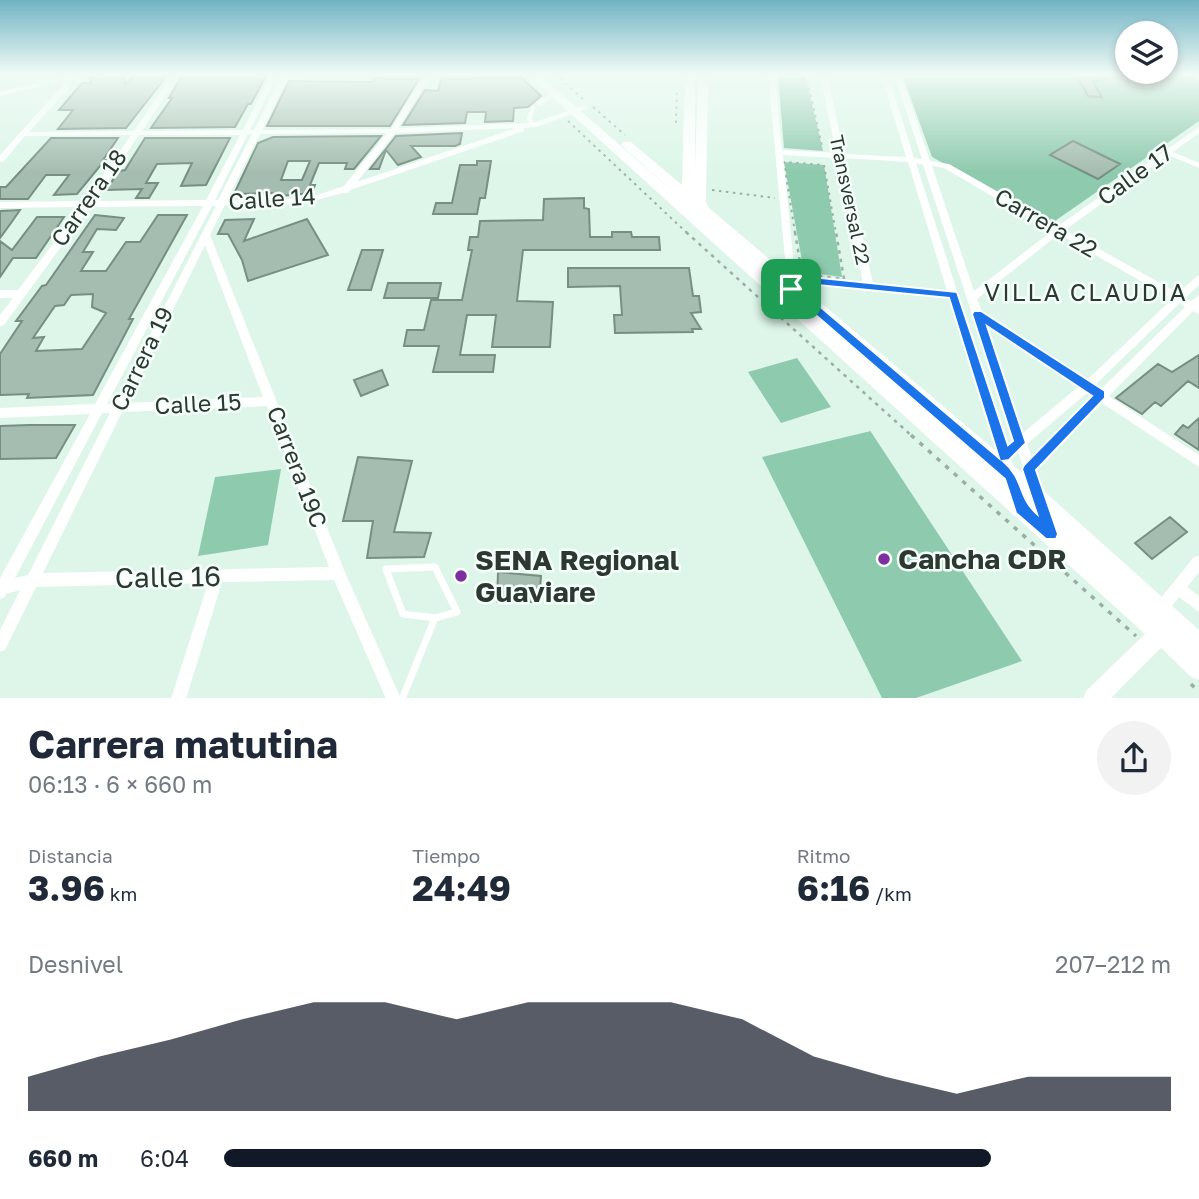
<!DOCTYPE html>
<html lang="es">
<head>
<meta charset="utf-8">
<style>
  :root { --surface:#fff; --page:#f2f2f3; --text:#1f2937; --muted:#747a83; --accent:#111827 }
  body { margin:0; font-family:"Golos Text",sans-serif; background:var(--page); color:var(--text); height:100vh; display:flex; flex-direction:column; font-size:26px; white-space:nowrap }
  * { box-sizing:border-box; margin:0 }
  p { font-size:23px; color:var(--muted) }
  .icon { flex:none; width:38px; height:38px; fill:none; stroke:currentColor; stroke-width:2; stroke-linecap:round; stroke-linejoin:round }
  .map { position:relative; height:698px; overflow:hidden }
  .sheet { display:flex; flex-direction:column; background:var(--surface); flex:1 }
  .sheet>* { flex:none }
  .fabs { position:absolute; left:1115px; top:21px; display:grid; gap:14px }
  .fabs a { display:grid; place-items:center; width:63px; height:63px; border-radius:50%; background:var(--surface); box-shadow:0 4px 10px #0003; font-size:35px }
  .pin { position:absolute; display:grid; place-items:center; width:60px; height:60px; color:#fff; margin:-30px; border-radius:14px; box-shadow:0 4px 10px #0006 }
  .round { display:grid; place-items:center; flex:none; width:74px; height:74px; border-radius:37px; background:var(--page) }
  .summary { display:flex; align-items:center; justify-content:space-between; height:119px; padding:0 28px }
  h1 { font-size:38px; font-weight:700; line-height:52px }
  .metrics { display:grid; grid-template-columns:repeat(3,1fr); gap:10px; height:119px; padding:7px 28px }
  .metrics div { display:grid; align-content:center }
  .metrics b { font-size:35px; font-weight:700 }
  .metrics small { font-size:19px; font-weight:400 }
  .metrics p { font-size:19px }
  .chart { height:196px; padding:14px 28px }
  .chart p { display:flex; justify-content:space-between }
  .chart svg { width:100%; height:126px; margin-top:7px; fill:var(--accent); opacity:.7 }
  ul { padding:0 28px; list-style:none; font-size:23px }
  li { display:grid; grid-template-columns:112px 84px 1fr; align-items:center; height:52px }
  li i { height:18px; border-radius:9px; background:var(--accent) }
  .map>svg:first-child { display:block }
  .green { fill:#8ecaae }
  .building { fill:#a5bdb0; stroke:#778e82; stroke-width:2; fill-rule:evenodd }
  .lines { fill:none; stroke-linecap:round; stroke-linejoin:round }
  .path-far2 { stroke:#9baea4; stroke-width:2; stroke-dasharray:2.5 4.5; stroke-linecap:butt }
  .path-far1 { stroke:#9baea4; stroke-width:2.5; stroke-dasharray:3.5 5; stroke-linecap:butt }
  .path { stroke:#9baea4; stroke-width:3.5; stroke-dasharray:4.5 7; stroke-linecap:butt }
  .lane-far1 { stroke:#fff; stroke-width:4.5 }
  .lane { stroke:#fff; stroke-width:7 }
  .street { fill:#fff; fill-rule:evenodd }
  .secondary { fill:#fff; fill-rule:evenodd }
  .route { fill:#1a73e8; stroke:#fff; stroke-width:2; fill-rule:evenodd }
  .poi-dot { fill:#7d2e9f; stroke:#f5fffa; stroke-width:2.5 }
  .labels { text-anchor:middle; stroke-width:5; stroke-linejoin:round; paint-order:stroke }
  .far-street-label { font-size:19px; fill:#2e3833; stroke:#f5fffa }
  .street-label { font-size:23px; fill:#2e3833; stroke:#f5fffa }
  .neighbourhood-label { font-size:24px; letter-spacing:2px; fill:#2e3833; stroke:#f5fffa }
  .near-poi-label { font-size:28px; font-weight:bold; fill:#2e3833; stroke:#f5fffa; text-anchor:start }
  .near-street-label { font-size:28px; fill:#2e3833; stroke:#f5fffa }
</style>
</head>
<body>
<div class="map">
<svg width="1199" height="699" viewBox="0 0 1199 699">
  <rect width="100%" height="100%" fill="#ddf6e9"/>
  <path class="green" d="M778,74L805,75L823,151L784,148Z
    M902,74H1183L1199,81V121L1052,223L932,157Z
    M784,162L824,165L842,277L804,272Z
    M797,358L831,407L781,423L748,372Z
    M871,431V432L1022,661L916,698H882L762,457Z
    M281,469L268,545L198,556L215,477Z"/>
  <path class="building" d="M101,74H123L125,85L135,74H168L126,128L58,129L73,110H59L82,83H91L90,77Z
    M183,74H267L251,104H248L235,127L151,128L172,98H169Z
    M1075,74H1110V75L1093,82L1102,97L1088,96Z
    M521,77L541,96L528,107L514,108L513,121L485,122L486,112H467L465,123L403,125L425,90L438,91L441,79Z
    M374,78L419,79L390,126H267L289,81L373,82Z
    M462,133L460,144L455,146H411L421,157L398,165L386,150L379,169H370L396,136Z
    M381,136L354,169H345L347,163H319L310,185H315L312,193L279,196L280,193L234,194L258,143L273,137ZM288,161H310L302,180H281Z
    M51,138H118L103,160H105L77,194L54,195L69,175H46L28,199H0V187H6Z
    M145,138H230L206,185L181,186L192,163L157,164L146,183H158L149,198H136L142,189L106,190L119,171L125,170Z
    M1073,141L1120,164L1098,179L1050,155Z
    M477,161H491L485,198H480L477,214H433L436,203H452L460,165H477Z
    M584,198V208L589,209L590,237H612V232H631L632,237H659L660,250H523L517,301L553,302L550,347H492L496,315H467L460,355H495L493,372H433L439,346H404L407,330H424L431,300H462L472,250H468L470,237H478L480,221L543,220L544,199Z
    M20,210L11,223L0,238V211Z
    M95,215L124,218L116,230L97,229L83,252H93L81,271H106L126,242H140L158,215H187L129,319H133L93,395L27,398L29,394L0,395V354L22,321H16L42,286L46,285ZM93,294L92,307L106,313L82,349L36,351L44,337L33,338L55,306L64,305L71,295Z
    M37,217H64L36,258H13L0,277V241L12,250Z
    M254,219L244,241L307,219L328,255L248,281L242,260L228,234H218L225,220Z
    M362,250H383L371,290H348Z
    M568,268H689L693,296H699L701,312L691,313L701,329H692L693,332L615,333L614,315H622L620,286L568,287Z
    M388,283H441L438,298H384Z
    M1199,355V388L1188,381L1161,406L1155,402L1142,414L1116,398L1158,364L1172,372Z
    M382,370L388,385L361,396L354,380Z
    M1199,418V450L1175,434L1183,425L1188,428Z
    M29,425H75L56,458L0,459V426Z
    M358,457L412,461L394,532L431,533L424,557L367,558L373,521H343Z
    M1170,517L1187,532L1152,559L1135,543Z
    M498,572L541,576L539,602H497Z"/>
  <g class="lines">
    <path class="path-far2" d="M555,74L585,101
      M806,74L822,146
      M593,107L625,135
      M568,121L687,233
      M676,123L677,88
      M712,190L775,198
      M795,233L784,162L824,165L836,233"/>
    <path class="path-far1" d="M686,232L913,437
      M795,232L802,274L844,279L836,232"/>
    <path class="path" d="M911,435L1136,636
      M1191,684L1199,692"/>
    <path class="lane-far1" d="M539,103L554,94
      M533,108L529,119L533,125"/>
    <path class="lane" d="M435,567L457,612L435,618L403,614L386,569Z
      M402,699L435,618"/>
    <path class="street" d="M62,74H84L69,79L68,89L29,132L134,131L173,74H180L142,131L243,130L271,74H278L250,130H254L282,74H329L326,76L288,77L262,130L391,129L425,74H432L398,128L532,123L582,106L589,108L536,127L524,128V131L350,190L348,193C334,193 319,201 304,203C278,206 251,205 225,205L210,235L344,570L401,699H386L334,580L222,582L186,699H171L208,583L36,587L5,650L0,652V630L20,590L6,594L5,597L0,599V578L90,414L0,418V408L95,404L203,206L90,207L4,325L0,326V315L13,298H0V290H18L81,207L0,208V202L85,201L131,135L25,136L3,162H0V155L61,87L62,81L0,96V92L62,77ZM516,128L357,182L395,133ZM387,133L344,186L317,195L289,199L227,200L260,134ZM248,134H252L218,200H215ZM139,135H240L206,200L94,201ZM212,206H216L115,403L107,404ZM205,245L263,397L127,403ZM267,406L329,567L43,573L122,412ZM102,413H110L28,575L15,578Z
      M768,74H775L782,150L836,153L820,74H827L844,154L906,157L881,74H888L914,158L922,159L894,74H901L930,161L949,164L1058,226L1199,127V133L1173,152L1199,163V168L1168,155L1065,230L1178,293L1196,277L1199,276V285L1185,298L1191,301L1199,295V314L1193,311L1109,396L1199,455V467L1102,403L1036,470L1044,495L1042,499L1038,501L1034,499L1018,452L1011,458L1015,472L1013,476L1009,477L1005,476L1003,472L949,298L795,283L794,291H788ZM783,155L837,158L863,283L795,276ZM845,158L908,162L947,291L873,284ZM916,163L923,165L1014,441L1007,447ZM932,166L944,168L1052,231L974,291ZM1059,234L1172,299L1086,381L982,312L977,299ZM1180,303L1185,307L1100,390L1094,386ZM986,325L1078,387L1023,433ZM1087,393L1093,397L1032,458L1027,444Z
      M1199,556V572L1187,587L1199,596V612L1179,597L1166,614L1161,616L1156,614L1154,609L1156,604L1194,557Z"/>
    <path class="secondary" d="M527,74H538L682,199L621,145L623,142H631L682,185L685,74H695V167L698,74H708L706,202L709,208L1047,494L1199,630V680L1191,677L1161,648L1110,699H1083L1086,691L1145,634Z"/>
  </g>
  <linearGradient id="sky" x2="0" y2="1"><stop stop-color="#71b3c4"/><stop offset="0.43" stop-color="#f0fbf5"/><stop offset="1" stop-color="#f0fbf5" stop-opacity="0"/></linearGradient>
  <rect width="1199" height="172" fill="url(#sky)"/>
  <path class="route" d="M792,275L957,292L1008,445L1013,441L972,314L974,311H981L1105,391V398L1036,470L1058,534L1056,539H1046L1016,513L1005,479L788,291L787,279ZM797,283L949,298L999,458L797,287ZM987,326L1092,396L1024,465L1022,469L1037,514C1017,496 1025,480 1003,461L1009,460L1026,443Z"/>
  <g class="poi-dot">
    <circle cx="884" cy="559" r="7"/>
    <circle cx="461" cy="576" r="7"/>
  </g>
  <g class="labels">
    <g class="far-street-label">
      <text transform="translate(850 200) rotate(78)" y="7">Transversal 22</text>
    </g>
    <g class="street-label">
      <text transform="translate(1135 175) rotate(-36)" y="8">Calle 17</text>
      <text transform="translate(89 198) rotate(-55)" y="8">Carrera 18</text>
      <text transform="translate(272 199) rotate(-4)" y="8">Calle 14</text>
      <text transform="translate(1046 223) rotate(30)" y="8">Carrera 22</text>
      <text transform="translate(142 359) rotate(-64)" y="8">Carrera 19</text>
      <text transform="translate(198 404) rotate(-3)" y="8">Calle 15</text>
      <text transform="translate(297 467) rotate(69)" y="8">Carrera 19C</text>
    </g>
    <g class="neighbourhood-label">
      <text x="1086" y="301">VILLA CLAUDIA</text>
    </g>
    <g class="near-poi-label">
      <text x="898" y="569">Cancha CDR</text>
      <text x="475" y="570">SENA Regional<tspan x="475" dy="32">Guaviare</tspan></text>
    </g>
    <g class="near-street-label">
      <text transform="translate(168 577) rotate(-1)" y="10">Calle 16</text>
    </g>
  </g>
</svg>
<div class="fabs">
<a><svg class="icon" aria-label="layers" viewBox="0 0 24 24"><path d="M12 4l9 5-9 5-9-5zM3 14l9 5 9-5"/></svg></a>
</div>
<div class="pin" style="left:791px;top:289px;background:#1e9e55"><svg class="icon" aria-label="arrive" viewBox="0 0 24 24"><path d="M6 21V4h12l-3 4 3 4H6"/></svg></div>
</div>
<section class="sheet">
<div class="summary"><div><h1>Carrera matutina</h1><p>06:13 · 6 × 660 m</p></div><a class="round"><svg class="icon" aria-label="share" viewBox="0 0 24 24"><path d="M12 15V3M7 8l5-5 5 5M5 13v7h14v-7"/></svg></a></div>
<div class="metrics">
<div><p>Distancia</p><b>3.96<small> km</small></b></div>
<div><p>Tiempo</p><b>24:49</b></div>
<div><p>Ritmo</p><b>6:16<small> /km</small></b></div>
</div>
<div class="chart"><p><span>Desnivel</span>207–212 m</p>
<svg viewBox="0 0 160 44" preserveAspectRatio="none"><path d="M0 44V32L10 25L20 19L30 12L40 6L50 6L60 12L70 6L80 6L90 6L100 12L110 25L120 32L130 38L140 32L150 32L160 32V44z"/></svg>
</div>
<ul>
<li><b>660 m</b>6:04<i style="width:81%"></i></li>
</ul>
</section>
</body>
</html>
